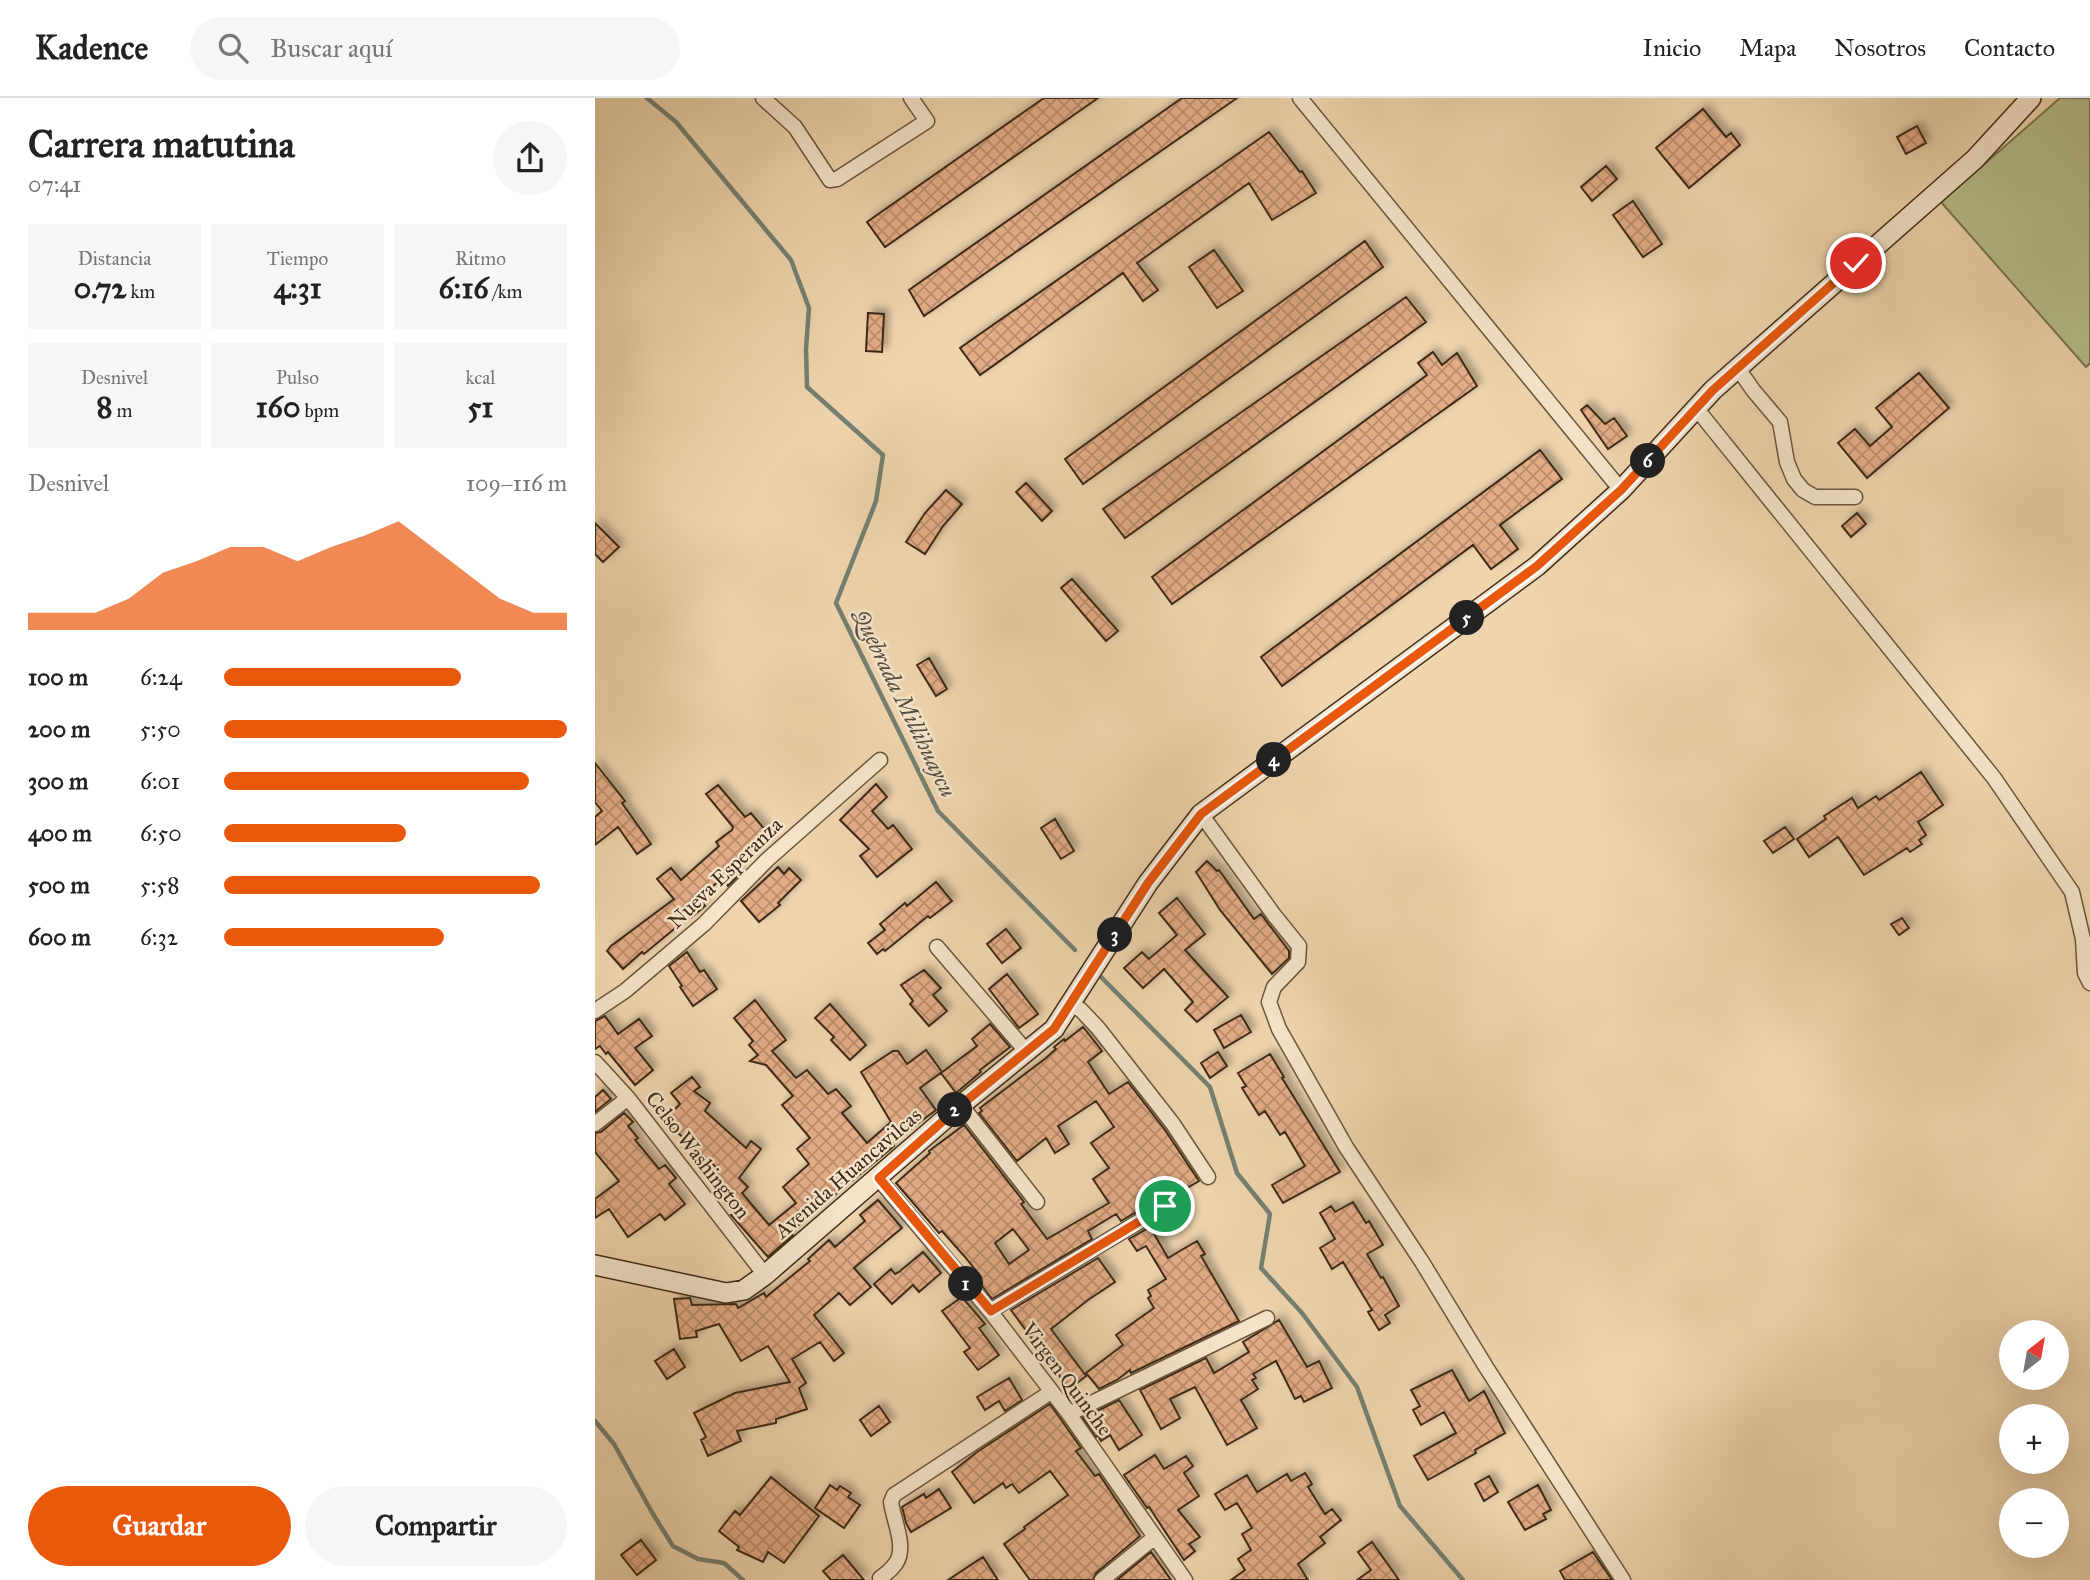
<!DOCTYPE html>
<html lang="es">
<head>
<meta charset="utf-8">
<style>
  :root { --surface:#fff; --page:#f6f6f6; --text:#222; --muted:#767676; --line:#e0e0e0; --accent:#ea580c }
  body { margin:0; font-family:"IM FELL Great Primer",serif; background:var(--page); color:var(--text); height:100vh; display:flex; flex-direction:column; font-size:26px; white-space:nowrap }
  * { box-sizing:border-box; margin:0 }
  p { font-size:23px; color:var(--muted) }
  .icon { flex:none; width:38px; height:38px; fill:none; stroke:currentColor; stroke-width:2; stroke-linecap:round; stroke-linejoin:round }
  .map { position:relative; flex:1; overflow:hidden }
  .details { display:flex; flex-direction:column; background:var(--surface); width:595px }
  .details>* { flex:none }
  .needle { width:46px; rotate:31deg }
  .buttons { position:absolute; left:1404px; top:1222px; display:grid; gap:14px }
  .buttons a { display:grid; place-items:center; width:70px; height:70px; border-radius:50%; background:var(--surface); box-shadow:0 7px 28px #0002; font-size:35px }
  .pin { position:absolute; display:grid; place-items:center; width:60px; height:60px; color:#fff; margin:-30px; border:4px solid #fff; border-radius:50%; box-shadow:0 2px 7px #0007 }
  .km { position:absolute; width:35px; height:35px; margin:-18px; border-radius:50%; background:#222; color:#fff; font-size:19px; line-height:35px; text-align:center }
  .round { display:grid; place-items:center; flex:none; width:74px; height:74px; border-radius:37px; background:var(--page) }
  .summary { display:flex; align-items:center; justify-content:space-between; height:119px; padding:0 28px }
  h1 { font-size:38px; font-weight:700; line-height:52px }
  .figures { display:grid; grid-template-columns:repeat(3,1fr); gap:10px; height:119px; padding:7px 28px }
  .figures div { display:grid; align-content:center; border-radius:0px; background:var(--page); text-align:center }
  .figures b { font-size:30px; font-weight:700 }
  .figures small { font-size:19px; font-weight:400 }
  .figures p { font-size:19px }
  .chart { height:196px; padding:14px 28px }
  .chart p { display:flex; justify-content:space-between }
  .chart svg { width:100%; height:126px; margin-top:7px; fill:var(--accent); opacity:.7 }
  .primary-button { display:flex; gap:14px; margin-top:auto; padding:14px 28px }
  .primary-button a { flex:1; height:80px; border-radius:42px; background:var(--accent); color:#fff; font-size:28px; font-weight:700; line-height:80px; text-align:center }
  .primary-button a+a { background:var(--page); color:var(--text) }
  ul { padding:0 28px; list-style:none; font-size:23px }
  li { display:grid; grid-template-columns:112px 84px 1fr; align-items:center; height:52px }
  li i { height:18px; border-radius:9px; background:var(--accent) }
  header { display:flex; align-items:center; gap:42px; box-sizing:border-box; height:98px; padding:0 35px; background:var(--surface); border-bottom:2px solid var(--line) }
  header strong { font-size:33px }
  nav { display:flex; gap:38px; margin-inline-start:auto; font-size:24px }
  .search { width:490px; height:63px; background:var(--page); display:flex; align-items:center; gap:18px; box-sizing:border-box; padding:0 24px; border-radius:38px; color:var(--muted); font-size:26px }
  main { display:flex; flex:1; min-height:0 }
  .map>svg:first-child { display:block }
  .green { fill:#b6be8c; stroke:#7a7452; stroke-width:2 }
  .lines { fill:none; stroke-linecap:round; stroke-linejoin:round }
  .stream { stroke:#758072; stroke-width:4.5 }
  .building { fill:url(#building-cross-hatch); stroke:#3e2b19; stroke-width:2; fill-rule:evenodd; filter:url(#shadow) }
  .street-casing { stroke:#6a563e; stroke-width:17 }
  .secondary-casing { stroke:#3e2b19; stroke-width:22 }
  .street { stroke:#f5e4ca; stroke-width:14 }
  .secondary { stroke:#f5e4ca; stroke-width:19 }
  .route-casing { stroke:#fff; stroke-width:14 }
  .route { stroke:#ea580c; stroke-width:9 }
  .labels { text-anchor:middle; stroke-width:5; stroke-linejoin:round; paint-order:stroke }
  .street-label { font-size:21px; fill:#3e2b19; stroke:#f5e4ca }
  .water-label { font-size:23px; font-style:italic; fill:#554e3e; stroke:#f5e4ca }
</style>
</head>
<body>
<header>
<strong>Kadence</strong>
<div class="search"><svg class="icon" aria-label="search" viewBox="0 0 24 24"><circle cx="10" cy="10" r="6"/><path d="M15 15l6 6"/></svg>Buscar aquí</div>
<nav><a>Inicio</a><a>Mapa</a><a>Nosotros</a><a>Contacto</a></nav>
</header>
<main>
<section class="details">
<div class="summary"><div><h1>Carrera matutina</h1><p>07:41</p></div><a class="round"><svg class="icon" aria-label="share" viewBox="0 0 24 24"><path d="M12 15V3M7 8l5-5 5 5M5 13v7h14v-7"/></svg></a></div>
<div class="figures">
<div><p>Distancia</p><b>0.72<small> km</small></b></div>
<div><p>Tiempo</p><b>4:31</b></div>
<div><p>Ritmo</p><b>6:16<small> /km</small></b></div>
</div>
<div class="figures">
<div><p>Desnivel</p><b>8<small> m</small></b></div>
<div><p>Pulso</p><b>160<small> bpm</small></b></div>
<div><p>kcal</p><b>51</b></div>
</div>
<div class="chart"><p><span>Desnivel</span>109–116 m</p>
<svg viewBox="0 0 160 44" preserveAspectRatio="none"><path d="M0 44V38L10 38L20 38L30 33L40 24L50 20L60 15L70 15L80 20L90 15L100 11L110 6L120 15L130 24L140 33L150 38L160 38V44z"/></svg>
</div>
<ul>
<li><b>100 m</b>6:24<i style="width:69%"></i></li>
<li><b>200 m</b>5:50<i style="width:100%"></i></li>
<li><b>300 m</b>6:01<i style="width:89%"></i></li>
<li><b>400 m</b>6:50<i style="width:53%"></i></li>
<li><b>500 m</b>5:58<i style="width:92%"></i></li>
<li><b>600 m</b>6:32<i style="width:64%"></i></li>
</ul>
<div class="primary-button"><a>Guardar</a><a>Compartir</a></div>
</section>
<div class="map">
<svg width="1495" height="1482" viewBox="0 0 1495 1482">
  <defs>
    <pattern id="building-cross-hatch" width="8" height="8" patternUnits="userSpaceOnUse" patternTransform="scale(1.75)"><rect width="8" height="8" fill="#e2ac86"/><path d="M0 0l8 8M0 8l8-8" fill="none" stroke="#b98c6d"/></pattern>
    <filter id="shadow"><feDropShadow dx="5" dy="-5" stdDeviation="3.5" flood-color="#0004"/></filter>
  </defs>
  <rect width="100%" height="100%" fill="#efd5ae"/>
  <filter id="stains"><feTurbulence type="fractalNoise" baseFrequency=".00286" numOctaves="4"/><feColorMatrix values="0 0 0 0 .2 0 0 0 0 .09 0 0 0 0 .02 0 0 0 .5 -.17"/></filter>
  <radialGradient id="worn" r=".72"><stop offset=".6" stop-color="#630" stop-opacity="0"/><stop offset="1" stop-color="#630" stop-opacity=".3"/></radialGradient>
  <path class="green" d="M1465,0H1495V265L1491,269L1346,104Z"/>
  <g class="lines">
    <path class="stream" d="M52,0L81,24L196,162L214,210L211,251L212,289L288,357L281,403L241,505L343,713L480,852
      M503,876L615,989L642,1075L675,1116L666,1170L707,1215L762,1289L805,1408L868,1482
      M0,1323L19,1346L58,1416L78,1448L103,1461L129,1465L148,1482"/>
  </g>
  <path class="building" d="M449,0H503L290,149L272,124Z
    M587,0H642L329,218L314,192Z
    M1108,11L1131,39L1136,35L1145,47L1094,90L1061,50Z
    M1322,28L1331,45L1311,56L1302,39Z
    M674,34L705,74L707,73L721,95L677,122L654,85L542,165L563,192L548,203L528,175L385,277L365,250Z
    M1011,68L1022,81L997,103L986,89Z
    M1038,103L1067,146L1048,159L1018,117Z
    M770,143L788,169L488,386L470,361Z
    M619,152L648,193L622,210L594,169Z
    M811,199L831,224L530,440L508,411Z
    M273,215L289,216L287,254L271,253Z
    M838,254L847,267L862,255L882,288L577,506L557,479L832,277L823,265Z
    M1324,275L1354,310L1272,380L1243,345L1260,331L1275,348L1297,329L1281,310Z
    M992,307L1010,326L1019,320L1032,338L1013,351L986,312Z
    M945,352L967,381L905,427L923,451L896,471L878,447L687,588L666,559Z
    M431,385L457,413L447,423L421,394Z
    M351,392L367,406L348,428L330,456L311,444L330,415Z
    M1262,415L1271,426L1256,439L1247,428Z
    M0,425L24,449L8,464L0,456Z
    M477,481L523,533L511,543L466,490Z
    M334,560L352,591L341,598L322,567Z
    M0,665L30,703L27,705L56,746L42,756L23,729L0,747V719L7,713L0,704Z
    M1326,674L1348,707L1323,724L1331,737L1324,742L1327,746L1315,754L1312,750L1269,777L1243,739L1214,759L1202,741L1231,721L1229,718L1257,700L1263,710L1281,698L1284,702Z
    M281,686L292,699L277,713L293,731L298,727L317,751L282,779L265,758L274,751L245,722Z
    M123,687L150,719L156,715L176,739L139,770L144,777L133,788L128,780L103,800L110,808L97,819L96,817L49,856L47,854L28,871L12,853L16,848L79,801L62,781L76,770L86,782L124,748L121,744L137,732L138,729L111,696Z
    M460,721L479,753L466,761L446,730Z
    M1190,729L1199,741L1178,755L1169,743Z
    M612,763L622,773L624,772L659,821L666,816L694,853V860L677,876L625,812L601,774Z
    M183,769L189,776L194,770L206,782L183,805L185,807L164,824L146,803Z
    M341,784L357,803L335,820L333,818L290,853L288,851L282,856L273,845L290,832L285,826L310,805L312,808Z
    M582,800L610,836L590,852L633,899L602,924L590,912L598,904L569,871L548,890L529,870L547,854L554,861L582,837L564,815Z
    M1307,820L1314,830L1304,837L1296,826Z
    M411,831L426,850L407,865L392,846Z
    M92,854L105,874L109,872L122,891L98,908L85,889L87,888L74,868Z
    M329,872L346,890L338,897L352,913L334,928L315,906L318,903L306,887Z
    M412,876L443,916L424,930L394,891Z
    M160,902L191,942L177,953L201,980L212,972L233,996L241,991L256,1008L247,1015L272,1045L296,1024L266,974L298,953H303L312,966L331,952L347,974L325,990L341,1012L297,1045L299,1048L195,1134L198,1137L173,1159L136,1117L139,1115L124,1095L127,1093L114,1079L123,1071L82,1034L77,1028L79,1026L72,1019L85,1006L76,995L97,979L105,989L99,993L115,1005L110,1013L151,1050L156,1043L166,1051L144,1080L153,1089L147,1095L174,1127L201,1105L188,1089L214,1066L202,1051L215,1040L187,1007L198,998L171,967L155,963L163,957L154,947L158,943L139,920Z
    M235,906L271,947L255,962L236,942L239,939L220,920Z
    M646,917L656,934L629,950L619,932Z
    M10,918L23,936L44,921L57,938L40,950L58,972L40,987L13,954L11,956L5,948L0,951V923Z
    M395,926L415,949L385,972L386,974L361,995L346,975L382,948L377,941Z
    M488,929L507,953L493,964L514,996L533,984L570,1032L604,1083L575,1100H565L526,1123L521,1116L493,1133L497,1141L397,1201L385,1185L383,1181L386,1179L370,1159L347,1133L344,1135L301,1085L335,1055L334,1053L369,1027L429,1104L426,1106L452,1141L514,1105L498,1081L514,1070L496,1045L519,1029L501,1003L463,1028L474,1046L460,1055L451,1040L422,1063L384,1015L387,1013L385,1010L451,960L461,951L459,949L469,941L470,943ZM418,1131L434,1152L414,1166L400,1145Z
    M623,954L632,968L615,980L606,965Z
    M675,956L689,979L687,980L745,1074L688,1105L677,1087L710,1068L690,1034L685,1037L670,1013L664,1017L647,990L651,988L643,975Z
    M8,992L16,1001L0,1014V999Z
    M29,1015L38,1024L33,1028L43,1040L40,1042L64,1071L70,1067L81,1080L74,1086L90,1106L70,1122L65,1116L33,1139L14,1111L0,1120V1101L24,1083L0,1054V1035L6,1034Z
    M283,1102L307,1130L259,1170L276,1189L255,1207L244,1195L219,1217L249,1255L239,1263L225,1244L197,1261L211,1285L204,1290L212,1311L181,1321V1325L142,1333L146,1343L113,1358L106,1342L111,1339L99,1315L140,1295L195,1284L173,1248L146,1263L124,1226L101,1233L102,1239L85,1241L79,1201L95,1200L97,1207L141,1206L143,1210L169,1195L171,1199L215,1163L213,1161L234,1142L240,1149L270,1123L265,1117Z
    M758,1104L771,1125L774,1123L788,1147L772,1156L786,1180L788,1179L804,1208L790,1217L795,1225L784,1232L773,1214L777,1212L748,1164L737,1171L725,1150L740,1141L725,1115L736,1108L740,1114Z
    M555,1129L573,1160L602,1143L610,1156L606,1158L644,1223L536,1275L535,1272L522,1282L504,1291L491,1275L528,1247L521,1237L559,1210L553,1200L556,1198L553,1192L571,1181L551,1148L542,1153L534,1141Z
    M328,1154L346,1175L324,1194L318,1187L297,1206L279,1186L296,1171L300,1176L304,1174Z
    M503,1160L520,1184L493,1202L456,1231L491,1278L474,1291L416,1212Z
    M367,1199L390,1226L384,1230L404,1257L383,1272L369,1254L375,1250L347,1213Z
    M684,1222L712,1269L724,1263L737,1290L709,1304L706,1298L700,1301L681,1263L658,1276L661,1280L657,1282L663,1291L646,1302L662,1330L632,1347L600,1289L575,1301L585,1320L566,1331L545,1292L611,1260L619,1275L654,1254L648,1244Z
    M79,1251L90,1269L72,1281L60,1263Z
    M857,1272L874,1303L889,1293L910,1335L880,1352L881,1355L833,1382L819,1358L861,1335L849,1314L826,1327L818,1312L825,1308L816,1292Z
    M414,1280L427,1302L410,1313L404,1303L390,1312L382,1299Z
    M524,1302L547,1337L524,1352L515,1337L506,1343L503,1337L501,1339L488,1320Z
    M455,1306L486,1350L481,1353L500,1378L504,1376L545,1438L501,1475L498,1482H435L409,1446L430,1431L429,1429L473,1397L455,1373L424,1395L417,1386L411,1390L408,1385L379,1405L357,1374L382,1354Z
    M284,1308L295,1324L276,1338L265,1322Z
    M560,1357L569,1371L591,1358L598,1368L589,1375L604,1398L583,1412L605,1439L594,1446L600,1453L589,1462L554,1409L552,1410L529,1377Z
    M710,1375L717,1386L713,1389L730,1416L737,1411L746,1422L725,1439L730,1445L703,1466L713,1482H636L650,1472L643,1461L656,1452L647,1436L657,1430L642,1405L630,1412L620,1396L652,1377L662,1394L692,1376L696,1383Z
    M894,1378L903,1394L889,1403L880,1386Z
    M176,1379L224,1418L189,1465L173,1454L168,1464L142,1452L144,1449L124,1433L140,1413L145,1417Z
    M235,1387L242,1392L245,1388L256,1395L253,1399L265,1407L249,1430L220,1410Z
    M943,1387L956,1412L948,1416L951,1421L930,1432L913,1404Z
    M344,1391L356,1410L316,1434L311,1425L307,1409L329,1396L331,1400Z
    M46,1442L61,1462L42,1477L26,1457Z
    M777,1444L804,1482H762L776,1472L763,1454Z
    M556,1454L576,1482H522Z
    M998,1454L1017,1482H970L965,1473Z
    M248,1457L269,1482H236L228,1473Z
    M388,1459L403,1482H353Z"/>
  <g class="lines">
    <g class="street-casing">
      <path id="street" d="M168,0L200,29L235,82L242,81L332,23L316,0
        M705,0L1026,392
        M1142,269L1158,292L1185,324L1192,364L1199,381L1208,392L1220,399H1260
        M1101,310L1399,680L1477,794L1488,841L1490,875L1495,885
        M606,716L679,817L704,848L703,864L679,889L674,904L684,931L751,1049L827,1164L891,1269L1028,1482
        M342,849L431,953
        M475,906L486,912L503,930L578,1026L613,1079
        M0,913L30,893L109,826L172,762L285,662
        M0,964L33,1000L170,1177
        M366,1007L442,1104
        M0,1026L33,1000
        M283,1080L395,1213L474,1316L590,1482
        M395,1213L570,1108
        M474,1316L672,1220
        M285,1480C291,1476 297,1471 301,1465C312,1449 298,1421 296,1404L299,1397L456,1294
        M507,1482L560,1439"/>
    </g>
    <g class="secondary-casing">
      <path id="secondary" d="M0,1167L131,1195L149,1192L170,1177L366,1007L459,931L553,785L606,716L942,468L1026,392L1118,292L1380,61L1436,0"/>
    </g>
    <use href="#street" class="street"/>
    <use href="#secondary" class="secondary"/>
  </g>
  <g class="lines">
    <g class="route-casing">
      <path id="route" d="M570,1108L396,1213L284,1080L366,1007L459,931L553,785L606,716L942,468L1026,392L1118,292L1261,165"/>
    </g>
    <use href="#route" class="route"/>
  </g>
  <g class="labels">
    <g class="street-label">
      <text transform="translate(130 775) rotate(-44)" y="7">Nueva Esperanza</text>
      <text transform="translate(103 1057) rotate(52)" y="7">Celso Washington</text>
      <text transform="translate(253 1075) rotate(-41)" y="7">Avenida Huancavilcas</text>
      <text transform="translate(472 1281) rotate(53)" y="7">Virgen Quinche</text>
    </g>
    <g class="water-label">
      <text transform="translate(310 605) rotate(64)" y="8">Quebrada Millihuaycu</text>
    </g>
  </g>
  <rect width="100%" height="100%" filter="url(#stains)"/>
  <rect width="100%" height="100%" fill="url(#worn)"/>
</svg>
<div class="buttons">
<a><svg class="needle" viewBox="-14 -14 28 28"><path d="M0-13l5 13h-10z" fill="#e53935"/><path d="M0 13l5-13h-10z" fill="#767676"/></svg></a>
<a>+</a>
<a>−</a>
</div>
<div class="pin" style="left:570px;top:1108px;background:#1e9e55"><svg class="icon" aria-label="arrive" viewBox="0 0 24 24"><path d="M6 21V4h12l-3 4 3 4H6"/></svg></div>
<div class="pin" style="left:1261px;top:165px;background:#d93025"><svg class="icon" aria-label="check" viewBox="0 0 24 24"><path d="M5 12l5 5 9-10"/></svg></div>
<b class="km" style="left:371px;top:1186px">1</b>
<b class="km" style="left:360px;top:1012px">2</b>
<b class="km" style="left:520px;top:837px">3</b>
<b class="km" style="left:679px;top:662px">4</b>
<b class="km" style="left:872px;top:520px">5</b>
<b class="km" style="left:1053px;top:363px">6</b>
</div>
</main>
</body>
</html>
